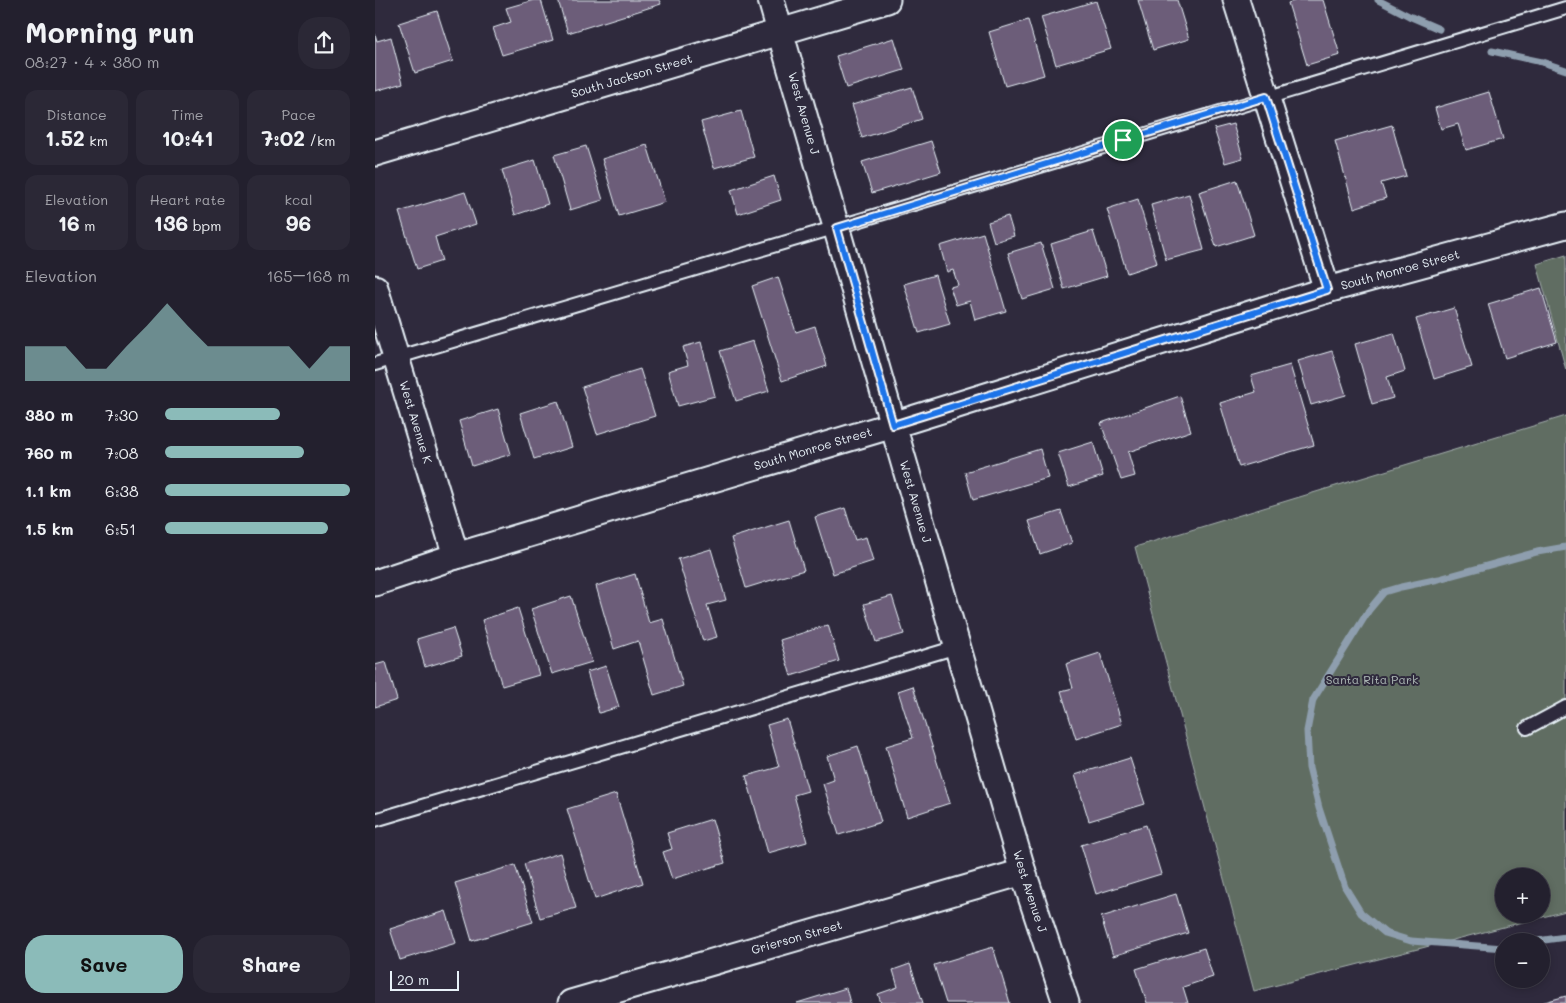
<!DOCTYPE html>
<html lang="en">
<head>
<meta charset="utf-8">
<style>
  :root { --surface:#23202e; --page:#2b2836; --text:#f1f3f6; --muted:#a3a3aa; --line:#403e4a; --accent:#8bbbb9 }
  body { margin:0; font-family:Mali,sans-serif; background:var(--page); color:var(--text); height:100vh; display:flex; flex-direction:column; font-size:19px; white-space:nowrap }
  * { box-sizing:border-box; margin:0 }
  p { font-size:16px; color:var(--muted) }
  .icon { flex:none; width:28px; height:28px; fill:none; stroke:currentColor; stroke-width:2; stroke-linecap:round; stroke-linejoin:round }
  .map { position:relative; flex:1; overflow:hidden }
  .panel { display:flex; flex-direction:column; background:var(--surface); width:375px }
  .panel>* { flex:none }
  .tools { position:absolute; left:1120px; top:868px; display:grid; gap:10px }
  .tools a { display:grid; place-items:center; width:55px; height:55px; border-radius:50%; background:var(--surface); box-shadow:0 2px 8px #0003,0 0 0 1px var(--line); font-size:25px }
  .scale { position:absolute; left:15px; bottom:12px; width:69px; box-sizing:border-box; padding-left:5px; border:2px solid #e8f1f8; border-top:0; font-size:14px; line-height:18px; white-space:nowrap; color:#e8f1f8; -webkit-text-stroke:4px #2f2a3d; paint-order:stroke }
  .pin { position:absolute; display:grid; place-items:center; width:42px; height:42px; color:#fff; margin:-21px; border:2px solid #fff; border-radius:50%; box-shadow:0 1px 5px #0007 }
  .round { display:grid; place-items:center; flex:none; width:52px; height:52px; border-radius:20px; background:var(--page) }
  .overview { display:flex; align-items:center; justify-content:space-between; height:85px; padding:0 25px }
  h1 { font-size:28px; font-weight:700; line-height:38px }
  .stats { display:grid; grid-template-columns:repeat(3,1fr); gap:8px; height:85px; padding:5px 25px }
  .stats div { display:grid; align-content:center; border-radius:12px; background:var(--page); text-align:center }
  .stats b { font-size:21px; font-weight:700 }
  .stats small { font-size:14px; font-weight:400 }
  .stats p { font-size:14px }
  .chart { height:140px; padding:10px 25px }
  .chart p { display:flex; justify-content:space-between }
  .chart svg { width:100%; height:90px; margin-top:5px; fill:var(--accent); opacity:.7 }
  .primary-button { display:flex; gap:10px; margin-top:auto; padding:10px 25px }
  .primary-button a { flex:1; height:58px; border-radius:20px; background:var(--accent); color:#111; font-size:20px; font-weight:700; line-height:58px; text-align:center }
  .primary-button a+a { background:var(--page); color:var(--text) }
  ul { padding:0 25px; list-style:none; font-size:16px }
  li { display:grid; grid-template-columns:80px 60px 1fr; align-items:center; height:38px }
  li i { height:12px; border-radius:6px; background:var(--accent) }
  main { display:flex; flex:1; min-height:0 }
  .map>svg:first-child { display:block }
  .green { fill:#606d62; stroke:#a4afad; fill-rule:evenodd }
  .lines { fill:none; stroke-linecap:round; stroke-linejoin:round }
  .stream { stroke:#8e9eae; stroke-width:7 }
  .building { fill:#6c5d79; stroke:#e8f1f8 }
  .lane-casing { stroke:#e8f1f8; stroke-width:16 }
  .street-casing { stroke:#e8f1f8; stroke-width:29 }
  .lane { stroke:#2f2a3d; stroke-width:12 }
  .street { stroke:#2f2a3d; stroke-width:25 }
  .route-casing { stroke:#fff; stroke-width:10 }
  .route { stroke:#1a73e8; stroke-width:6 }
  .labels { text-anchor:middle; stroke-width:4; stroke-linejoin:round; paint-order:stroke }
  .street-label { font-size:12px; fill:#e8f1f8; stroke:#2f2a3d }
  .park-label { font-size:12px; fill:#abb6b4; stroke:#2f2a3d }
</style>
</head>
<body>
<main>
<section class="panel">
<div class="overview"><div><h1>Morning run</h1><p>08:27 · 4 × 380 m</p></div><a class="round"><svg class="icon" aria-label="share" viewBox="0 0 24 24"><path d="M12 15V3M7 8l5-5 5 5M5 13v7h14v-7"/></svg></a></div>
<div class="stats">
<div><p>Distance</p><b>1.52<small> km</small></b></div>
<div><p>Time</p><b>10:41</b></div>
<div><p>Pace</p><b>7:02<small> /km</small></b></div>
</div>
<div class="stats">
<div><p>Elevation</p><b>16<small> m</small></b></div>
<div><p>Heart rate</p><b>136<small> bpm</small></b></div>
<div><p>kcal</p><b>96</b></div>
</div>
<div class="chart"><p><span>Elevation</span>165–168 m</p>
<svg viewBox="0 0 160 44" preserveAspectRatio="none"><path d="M0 44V27L10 27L20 27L30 38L40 38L50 27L60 17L70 6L80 17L90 27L100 27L110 27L120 27L130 27L140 38L150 27L160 27V44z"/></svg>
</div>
<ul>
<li><b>380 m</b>7:30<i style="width:62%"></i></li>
<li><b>760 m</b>7:08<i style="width:75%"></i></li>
<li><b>1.1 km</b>6:38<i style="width:100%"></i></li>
<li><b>1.5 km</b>6:51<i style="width:88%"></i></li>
</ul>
<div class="primary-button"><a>Save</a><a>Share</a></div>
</section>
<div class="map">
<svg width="1191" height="1003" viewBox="0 0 1191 1003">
  <rect width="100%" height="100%" fill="#2f2a3d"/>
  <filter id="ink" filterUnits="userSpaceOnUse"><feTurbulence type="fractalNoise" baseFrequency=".02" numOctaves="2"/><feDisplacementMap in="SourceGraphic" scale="10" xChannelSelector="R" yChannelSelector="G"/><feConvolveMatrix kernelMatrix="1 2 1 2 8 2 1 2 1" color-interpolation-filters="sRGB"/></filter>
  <g filter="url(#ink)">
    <path class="green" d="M1191,255V370L1162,264Z
      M1191,416V911L879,991L760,547ZM1129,876H1166V914H1129Z"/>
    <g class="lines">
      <path class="stream" d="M1003,0L1034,16L1064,29
        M1117,51L1167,62L1191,70
        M1162,941L1191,937
        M1129,948L1036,941L1010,933L986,913L970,887L944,808L934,768L932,731L938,700L994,610L1009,592L1026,587L1064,579L1162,552L1191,547"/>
    </g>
    <path class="building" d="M159,0H166L178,40L127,55L118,28L136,22L131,8Z
      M183,0H284L286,4L193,33Z
      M763,0H802L814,39L778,50Z
      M922,0H948L965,55L932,65L913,3Z
      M721,1L736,49L681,65L666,17Z
      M62,11L78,61L40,73L24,23Z
      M653,20L669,75L630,86L614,32Z
      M0,34L2,41L16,37L28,83L0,91Z
      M519,38L529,70L471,88L461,56Z
      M537,87L547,119L487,138L477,105Z
      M1114,92L1128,139L1091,150L1083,124L1066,129L1060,108Z
      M366,111L379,157L339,168L326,122Z
      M858,124L868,158L850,163L839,129Z
      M1017,125L1031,176L1006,183L1011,198L979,208L960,141Z
      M556,141L566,172L497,193L487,162Z
      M272,145L290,202L244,216L227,159Z
      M211,146L228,200L195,210L179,155Z
      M160,160L173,204L140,215L127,170Z
      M399,176L406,200L363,214L356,190Z
      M862,180L879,235L841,247L824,192Z
      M90,192L101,224L60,237L67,261L42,269L24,212Z
      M814,194L829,250L791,260L776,205Z
      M763,199L782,263L752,273L732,209Z
      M633,216L639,236L619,242L613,222Z
      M718,231L732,276L689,289L676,244Z
      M608,233L631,311L600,320L595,301L581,305L575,287L583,285L578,270L572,272L565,246Z
      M666,243L680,289L647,299L633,253Z
      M560,275L575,324L544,333L529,284Z
      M403,277L421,332L440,326L452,366L407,381L377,286Z
      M1166,288L1182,342L1130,358L1113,304Z
      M1079,308L1097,367L1059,379L1041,319Z
      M1019,333L1030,371L1012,377L1018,398L997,404L980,344Z
      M378,341L394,391L361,401L345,351Z
      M326,342L340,396L303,406L293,371L313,365L308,347Z
      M957,351L971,395L936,405L923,361Z
      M915,365L939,445L864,467L845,403L881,392L876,376Z
      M265,369L280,416L222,434L207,387Z
      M805,396L816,431L753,452L760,476L746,480L726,423Z
      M183,401L197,447L159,459L145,413Z
      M123,409L136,454L97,466L84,421Z
      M718,442L728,476L694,487L683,453Z
      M665,449L673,478L598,500L590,472Z
      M470,508L480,540L491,537L498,561L458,574L440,517Z
      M686,511L697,543L665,554L654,521Z
      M414,520L429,570L371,588L356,538Z
      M336,549L351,600L332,605L342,637L328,641L303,559Z
      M260,574L274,623L288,619L308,686L279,695L263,641L239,649L221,586Z
      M196,596L217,662L177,674L156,609Z
      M517,596L529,634L501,642L489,604Z
      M143,608L164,675L127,686L107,620Z
      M453,625L464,661L416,676L405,640Z
      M78,628L87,656L50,667L42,639Z
      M725,653L747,724L701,739L686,691L698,688L691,664Z
      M11,662L22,700L0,707V665Z
      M231,666L244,707L224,713L212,672Z
      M538,686L575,803L532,817L511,746L538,738L523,691Z
      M412,719L433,791L419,795L432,842L393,853L371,776L404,767L392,725Z
      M483,746L506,822L464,835L448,784L459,780L452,756Z
      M755,758L770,804L714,821L700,775Z
      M241,794L268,883L220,899L192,809Z
      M337,819L350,863L297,879L288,852L297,849L292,833Z
      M771,825L786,874L721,894L706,845Z
      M185,853L201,908L165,918L149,864Z
      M140,865L158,922L97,941L80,883Z
      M801,894L813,933L738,956L726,917Z
      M71,911L81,943L25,960L15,929Z
      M618,947L635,1003H571L559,965Z
      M829,948L838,977L808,987L813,1003H772L761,969Z
      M535,964L548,1003H506L503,994L523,987L518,970Z
      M471,988L475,1003H422Z
      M1191,996V1003H1166Z"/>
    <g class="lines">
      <g class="lane-casing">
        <path id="lane" d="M0,364L462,227L1191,8
          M1152,728L1191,707
          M0,820L582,647"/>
      </g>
      <g class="street-casing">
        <g id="street">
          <path id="s1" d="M396,0L518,425L648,872L691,1003"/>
          <path d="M861,0L952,290"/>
          <path id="s2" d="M0,153L512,0"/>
          <path id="s3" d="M0,288L81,556"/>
          <path id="s4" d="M0,583L81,556L518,425L952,290L1191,225"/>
          <path id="s5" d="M196,1003L648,872"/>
        </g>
      </g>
      <use href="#lane" class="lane"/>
      <use href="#street" class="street"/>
    </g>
  </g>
  <g class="lines" filter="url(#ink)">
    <g class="route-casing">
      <path id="route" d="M891,97L952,290L518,425L462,228Z"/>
    </g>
    <use href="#route" class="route"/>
  </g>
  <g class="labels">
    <g class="street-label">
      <text dy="4" stroke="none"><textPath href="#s2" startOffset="268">South Jackson Street</textPath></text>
      <text dy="4" stroke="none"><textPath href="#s1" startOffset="118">West Avenue J</textPath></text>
      <text dy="4" stroke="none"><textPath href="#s4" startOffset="1072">South Monroe Street</textPath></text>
      <text dy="4" stroke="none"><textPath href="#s3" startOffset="140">West Avenue K</textPath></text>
      <text dy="4" stroke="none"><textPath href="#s4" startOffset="458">South Monroe Street</textPath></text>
      <text dy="4" stroke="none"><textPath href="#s1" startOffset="522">West Avenue J</textPath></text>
      <text dy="4" stroke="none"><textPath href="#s1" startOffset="928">West Avenue J</textPath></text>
      <text dy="4" stroke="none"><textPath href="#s5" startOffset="235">Grierson Street</textPath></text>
    </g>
    <g class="park-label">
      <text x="997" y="684">Santa Rita Park</text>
    </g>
  </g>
</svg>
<div class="tools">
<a>+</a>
<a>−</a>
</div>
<div class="scale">20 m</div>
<div class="pin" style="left:748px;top:140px;background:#1e9e55"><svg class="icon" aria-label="arrive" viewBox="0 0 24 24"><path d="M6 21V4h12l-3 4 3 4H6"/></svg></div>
</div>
</main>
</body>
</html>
